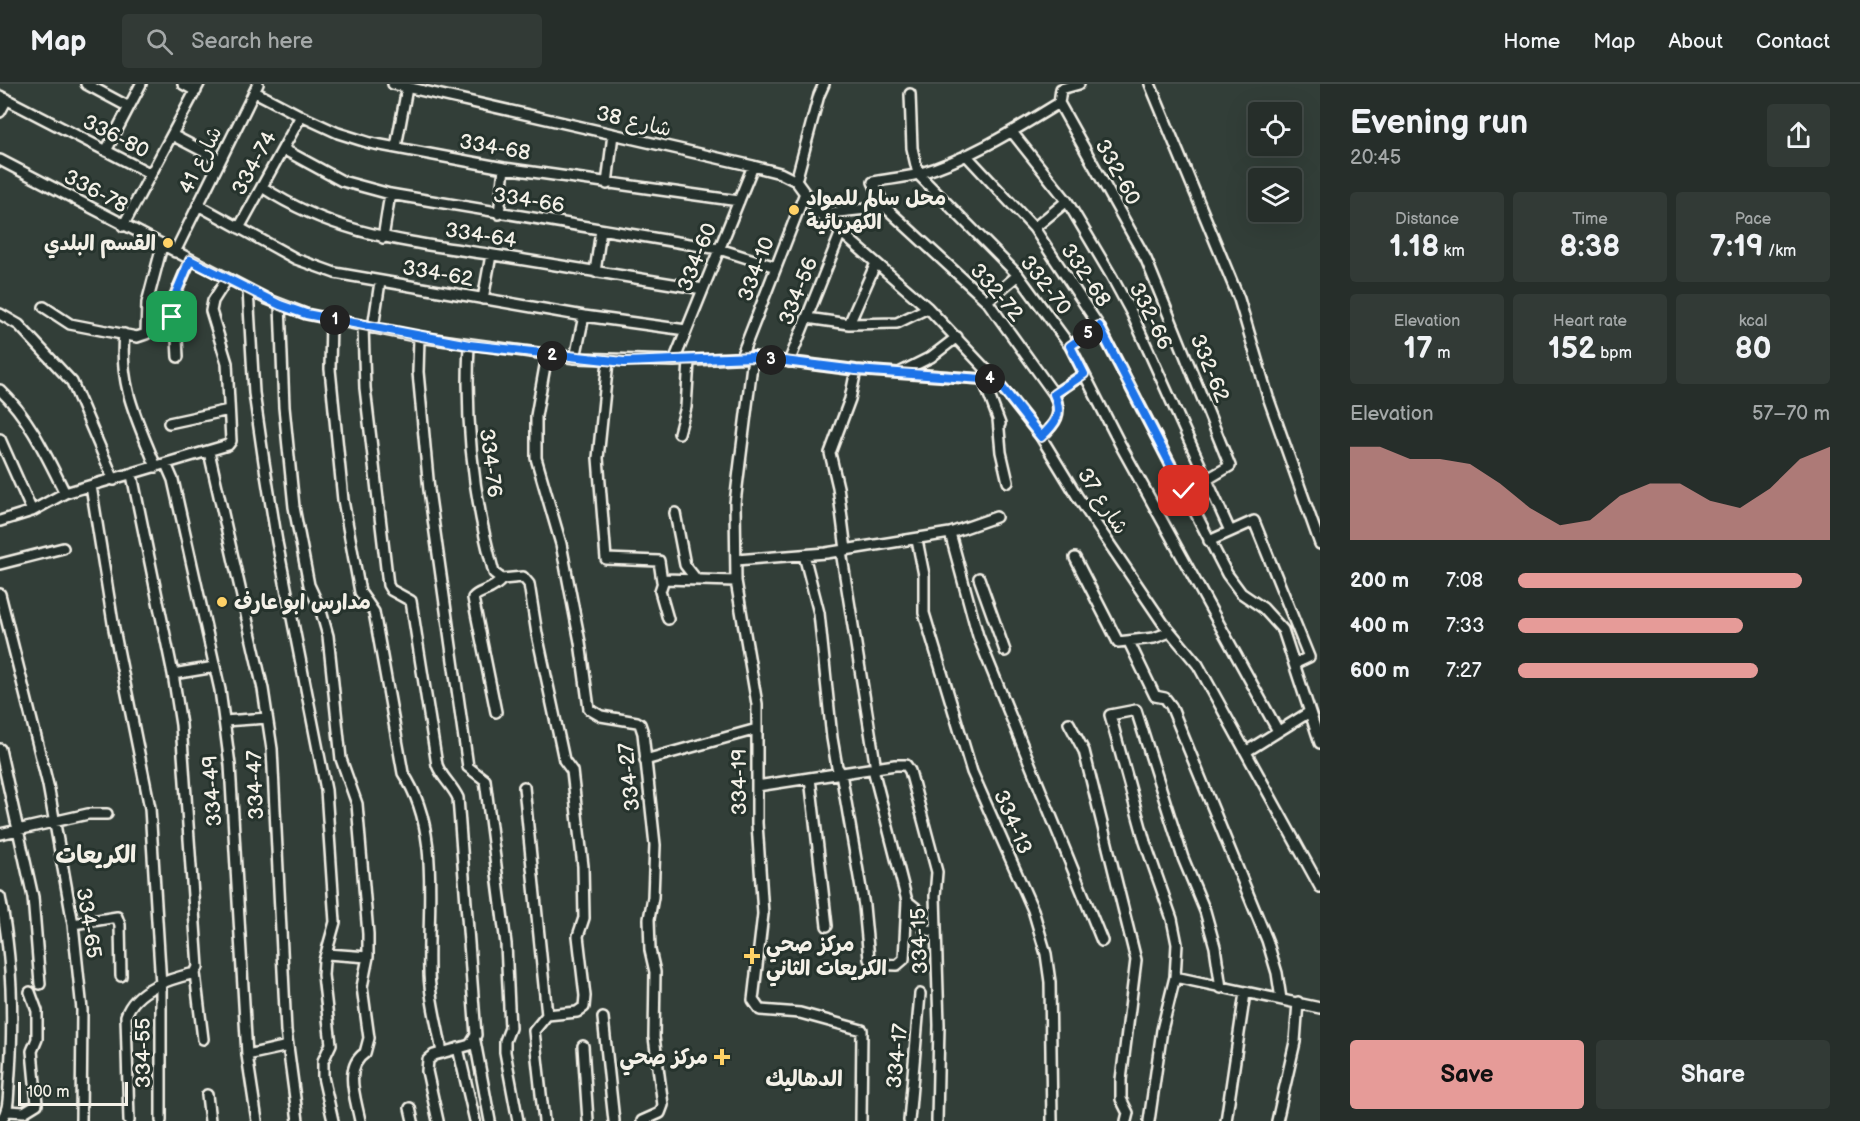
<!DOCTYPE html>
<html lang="en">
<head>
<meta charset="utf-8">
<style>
  :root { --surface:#262e2a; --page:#323a36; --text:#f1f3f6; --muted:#a4a8a8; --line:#424a47; --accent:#e69b98 }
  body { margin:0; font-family:"Balsamiq Sans","Playpen Sans Arabic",sans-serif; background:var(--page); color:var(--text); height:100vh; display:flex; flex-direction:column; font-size:22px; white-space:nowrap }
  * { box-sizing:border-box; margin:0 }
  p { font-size:20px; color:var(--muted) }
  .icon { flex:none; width:33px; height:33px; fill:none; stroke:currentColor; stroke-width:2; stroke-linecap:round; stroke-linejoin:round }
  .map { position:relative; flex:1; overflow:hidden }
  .panel { display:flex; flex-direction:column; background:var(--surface); width:540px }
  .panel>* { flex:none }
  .controls { position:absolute; left:1248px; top:18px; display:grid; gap:12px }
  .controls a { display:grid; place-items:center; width:54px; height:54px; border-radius:6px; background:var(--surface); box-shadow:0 6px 24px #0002,0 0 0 2px var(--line); font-size:30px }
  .scale { position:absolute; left:18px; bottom:15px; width:110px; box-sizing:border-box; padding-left:6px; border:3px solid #f4f1e8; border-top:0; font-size:16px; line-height:21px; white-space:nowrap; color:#f4f1e8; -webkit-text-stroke:4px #26332d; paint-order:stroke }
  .pin { position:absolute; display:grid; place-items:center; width:51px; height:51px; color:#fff; margin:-26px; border-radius:12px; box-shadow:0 3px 9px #0006 }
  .km { position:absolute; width:30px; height:30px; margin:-15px; border-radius:50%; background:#222; color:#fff; font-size:16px; line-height:30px; text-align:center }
  .round { display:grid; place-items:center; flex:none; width:63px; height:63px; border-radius:6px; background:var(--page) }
  .headline { display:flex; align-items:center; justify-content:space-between; height:102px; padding:0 30px }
  h1 { font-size:33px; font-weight:700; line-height:45px }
  .figures { display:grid; grid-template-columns:repeat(3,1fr); gap:9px; height:102px; padding:6px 30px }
  .figures div { display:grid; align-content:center; border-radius:6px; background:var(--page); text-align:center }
  .figures b { font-size:30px; font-weight:700 }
  .figures small { font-size:16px; font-weight:400 }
  .figures p { font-size:16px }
  .chart { height:168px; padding:12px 30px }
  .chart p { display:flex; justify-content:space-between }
  .chart svg { width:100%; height:108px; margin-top:6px; fill:var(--accent); opacity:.7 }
  .primary-button { display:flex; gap:12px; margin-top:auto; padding:12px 30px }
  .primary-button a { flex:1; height:69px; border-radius:6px; background:var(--accent); color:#111; font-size:24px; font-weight:700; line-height:69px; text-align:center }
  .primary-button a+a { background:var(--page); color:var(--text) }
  ul { padding:0 30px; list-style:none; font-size:20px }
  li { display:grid; grid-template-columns:96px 72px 1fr; align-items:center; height:45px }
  li i { height:15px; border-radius:8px; background:var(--accent) }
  header { display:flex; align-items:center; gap:36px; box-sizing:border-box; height:84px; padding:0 30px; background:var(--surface); border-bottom:2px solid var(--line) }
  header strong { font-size:28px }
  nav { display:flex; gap:33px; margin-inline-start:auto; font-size:21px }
  .search { width:420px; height:54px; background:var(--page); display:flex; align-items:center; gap:15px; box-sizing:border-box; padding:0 21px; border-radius:6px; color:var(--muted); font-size:22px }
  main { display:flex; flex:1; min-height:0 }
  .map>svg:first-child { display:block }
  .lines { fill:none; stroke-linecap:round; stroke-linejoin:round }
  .minor-casing { stroke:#f4f1e8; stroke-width:14 }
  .minor { stroke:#26332d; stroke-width:9 }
  .route-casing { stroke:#fff; stroke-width:12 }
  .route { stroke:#1a73e8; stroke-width:8 }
  .poi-dot { fill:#ffd166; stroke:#26332d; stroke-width:2 }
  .labels { text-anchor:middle; stroke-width:6; stroke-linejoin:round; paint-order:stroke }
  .street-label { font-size:21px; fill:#f4f1e8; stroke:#26332d }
  .poi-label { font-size:21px; font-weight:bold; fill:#f4f1e8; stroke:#26332d; text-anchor:start }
  .neighbourhood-label { font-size:22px; font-weight:bold; fill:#f4f1e8; stroke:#26332d }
  .quarter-label { font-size:24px; font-weight:bold; fill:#f4f1e8; stroke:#26332d }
</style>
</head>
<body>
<header>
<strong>Map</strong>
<div class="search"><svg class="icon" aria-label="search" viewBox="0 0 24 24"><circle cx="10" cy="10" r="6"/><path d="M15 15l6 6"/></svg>Search here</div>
<nav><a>Home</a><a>Map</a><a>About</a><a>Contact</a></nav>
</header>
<main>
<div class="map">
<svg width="1320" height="1037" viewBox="0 0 1320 1037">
  <rect width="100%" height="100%" fill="#323e38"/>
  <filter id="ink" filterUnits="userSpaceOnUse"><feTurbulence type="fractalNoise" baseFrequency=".0167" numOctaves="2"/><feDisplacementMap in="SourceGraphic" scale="12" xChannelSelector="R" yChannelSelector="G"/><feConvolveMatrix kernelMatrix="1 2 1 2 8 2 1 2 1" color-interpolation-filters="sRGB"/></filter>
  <g filter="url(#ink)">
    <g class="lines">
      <g class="minor-casing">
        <path id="minor" d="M86,0L129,23
          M183,0L196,7
          M393,0L753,82L780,89L796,97L820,130L928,224L996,296L1041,353L1077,412L1163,539L1198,581L1320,803
          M1150,0L1239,215L1268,313L1320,460
          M255,8L301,32L338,49L370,59L504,84L739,117
          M910,10L912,64L918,90L1018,191L1070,262L1121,362L1278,647
          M0,12L151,90
          M1059,19L1146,175L1230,382L1206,396
          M0,28L7,15
          M1012,48L1067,117L1112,193L1132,230L1230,447
          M172,51L220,76
          M396,63L407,4
          M283,65L342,97L390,110L719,165L776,183
          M106,67L141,0
          M966,71L1034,144L1099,242L1227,490L1241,509L1263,524L1283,546L1320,659
          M0,76L267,215L306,230L419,253L575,274L674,277L753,273L856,286L996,296
          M796,97L819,11L824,0
          M607,100L613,50
          M262,103C338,153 413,158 500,172C568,183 636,194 703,205
          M198,121L296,175L335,189L584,232L686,246
          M499,130L504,84
          M820,130L885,123
          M123,142L199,0
          M239,144L301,32
          M1034,144L1067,117
          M383,154L390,110
          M175,168L258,0
          M595,188L601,146
          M248,206L254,309L264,378L277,458L326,706L335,838L324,877L323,891L331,960L323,977V993L333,1037
          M483,215L491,171
          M987,217L1018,191
          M280,221L284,323L294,423L309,501L321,527L328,552L341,675L357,720L368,850V873L362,903L369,954L365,969C343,983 356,1015 360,1037
          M44,223L70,240L137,253L146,250L147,219L162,162
          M0,230L19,241L72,298L114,396
          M807,234L849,240L897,239L928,224
          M331,236L330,285L343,416L360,508L374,528L403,689C441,746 427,822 429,887C429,914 438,942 442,969
          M849,240L876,179
          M363,242L365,304L388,501L391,506L411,517L437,681C442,694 452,701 458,714L476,951L470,961L434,971L428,976L427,987L438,1037
          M373,244L380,198
          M124,250C119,303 137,335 156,383
          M419,253L418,288L429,406L468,683L485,696L506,860L510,944L505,957V968L518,1037
          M469,261C465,339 473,413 494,489L502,495
          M1070,262L1099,242
          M547,271L536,332V374L561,460L580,558L589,625L601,632L637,638L640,640L643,649L655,761L653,813L649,835L650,866L655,888L654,953L663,1021L660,1029L642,1037
          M178,273L176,237L169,226L190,176
          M741,273L805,109
          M753,273L735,419L736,497L757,620V739L763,830L753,916L760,926L800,929L862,946L861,1037
          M575,274L584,232
          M608,277L598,374L606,475L659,477L662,497
          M674,277L753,82
          M789,278L841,148
          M901,288L931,273L957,253
          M983,295L1000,340
          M0,306C29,333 47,373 65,409
          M1054,310L1084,290
          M998,335L1001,368L1008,398
          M169,339L229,326
          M679,349L686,323L689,277
          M1041,353C1056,339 1063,330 1054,310L987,217L885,123L873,98C887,95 904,94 918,90C969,75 1015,46 1059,19L1061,5L1079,0
          M0,355L32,427
          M209,368L263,605L272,665L286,947L298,1037
          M166,380L173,396L220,606L230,681L247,971L257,1037
          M91,402L114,545L150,724L161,901V1037
          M675,429L685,481L696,495
          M0,437L32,427L65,409L228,361L231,357L227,279L211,227L213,217L227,195
          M950,449L996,433
          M917,456L924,491V529L972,688L1033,826L1046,870L1050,898L1052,1037
          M1209,457L1254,437L1309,573L1294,580
          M846,466L838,403L830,369L850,315L856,286
          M841,467L876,685
          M804,471L819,529L832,654L837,683L841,689L864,822L869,875L874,880L897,881L904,875L907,817L873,685
          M1075,474L1118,558L1154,554L1170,548
          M736,476L826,469L950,449L978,552L1102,857
          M0,480L63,464
          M979,494L1005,567
          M0,510L48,701L73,840L82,926L81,1037
          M668,535L660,507L664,495L736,497
          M1129,558L1155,612L1165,614L1171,622L1267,856L1277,889L1281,915
          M173,590L215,583
          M496,628L473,514C479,506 492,508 502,495L523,493L529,500L537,550L564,676L572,687L583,782L584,834L578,852L585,912L584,923L577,928L547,931
          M224,637L267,634
          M1069,639L1084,667L1136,876L1121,996V1015L1128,1029L1126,1037
          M0,665L33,813L40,900
          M1247,667L1308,629
          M645,676L757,645
          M810,694L827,842
          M757,702L895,681H906L910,687L937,788L935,812L939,941L937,1037
          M524,703L547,931
          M0,750L88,730H107
          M0,813C13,876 14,939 9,1002C8,1016 9,1025 1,1037
          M907,817L922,829L924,845L936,848
          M73,840L117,833L120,841L121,892
          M327,870L368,873
          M195,889L203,955
          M1175,893L1320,924
          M603,934L614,1037
          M475,957L490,1037
          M583,962L588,1037
          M458,964L475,1037
          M247,971L288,962
          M207,1011L210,1037
          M410,1024L413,1037
          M8,1027L24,1028L37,1020L32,967L37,955V927L30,908
          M129,1037L126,932C135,905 169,895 195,889L198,883L181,641L173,590L132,391
          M544,1037L534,947L547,931
          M909,1037L920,910
          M1149,1037L1162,946L1175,893L1177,860L1172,835L1145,758L1110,631L1136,626L1183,774L1205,827L1215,863L1221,904
          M1226,1037L1245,909
          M1277,1037L1295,958L1298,918"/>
      </g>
      <use href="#minor" class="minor"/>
    </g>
  </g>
  <g class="lines" filter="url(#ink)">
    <g class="route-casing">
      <path id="route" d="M172,233L169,226L190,176L280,221L306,230L469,261L624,278L753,273L856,286L996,296L1041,353C1056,339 1063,330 1054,310L1084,290L1070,262L1099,242L1184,407"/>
    </g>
    <use href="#route" class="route"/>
  </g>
  <g class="poi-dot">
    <circle cx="794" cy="126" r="6"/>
    <circle cx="168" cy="159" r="6"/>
    <circle cx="222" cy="518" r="6"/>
    <path d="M749 863h6v6h6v6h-6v6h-6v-6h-6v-6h6z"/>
    <path d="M719 964h6v6h6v6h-6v6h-6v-6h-6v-6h6z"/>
  </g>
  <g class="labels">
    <g class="street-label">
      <text transform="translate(634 37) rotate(13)" y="7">شارع 38</text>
      <text transform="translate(116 52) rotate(27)" y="7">336-80</text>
      <text transform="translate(495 63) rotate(10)" y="7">334-68</text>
      <text transform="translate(200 76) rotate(-64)" y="7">شارع 41</text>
      <text transform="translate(254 79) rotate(-61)" y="7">334-74</text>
      <text transform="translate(1118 88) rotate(61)" y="7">332-60</text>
      <text transform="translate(96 107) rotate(28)" y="7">336-78</text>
      <text transform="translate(529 116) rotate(9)" y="7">334-66</text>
      <text transform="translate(481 151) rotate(9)" y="7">334-64</text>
      <text transform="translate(697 173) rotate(-68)" y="7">334-60</text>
      <text transform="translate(756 185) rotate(-69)" y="7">334-10</text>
      <text transform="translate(438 189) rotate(10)" y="7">334-62</text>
      <text transform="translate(1086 191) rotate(56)" y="7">332-68</text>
      <text transform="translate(1046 201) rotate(52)" y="7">332-70</text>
      <text transform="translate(798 207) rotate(-68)" y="7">334-56</text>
      <text transform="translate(997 208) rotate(49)" y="7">332-72</text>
      <text transform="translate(1151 232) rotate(64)" y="7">332-66</text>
      <text transform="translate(1210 284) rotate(68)" y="7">332-62</text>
      <text transform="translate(491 379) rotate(83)" y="7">334-76</text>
      <text transform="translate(1103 417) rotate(57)" y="7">شارع 37</text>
      <text transform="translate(629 693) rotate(-96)" y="7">334-27</text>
      <text transform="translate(739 698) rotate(-90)" y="7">334-19</text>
      <text transform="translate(255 701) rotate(-92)" y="7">334-47</text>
      <text transform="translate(212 707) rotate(-94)" y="7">334-49</text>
      <text transform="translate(1013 738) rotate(67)" y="7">334-13</text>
      <text transform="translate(89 839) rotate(81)" y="7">334-65</text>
      <text transform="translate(919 857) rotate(-92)" y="7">334-15</text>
      <text transform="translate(143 969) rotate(-90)" y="7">334-55</text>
      <text transform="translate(897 972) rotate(-84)" y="7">334-17</text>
    </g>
    <g class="poi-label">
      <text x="806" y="121">محل سالم للمواد<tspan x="806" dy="24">الكهربائية</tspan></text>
      <text x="156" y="166" text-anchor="end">القسم البلدي</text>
      <text x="234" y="525">مدارس ابو عارف</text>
      <text x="766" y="867">مركز صحي<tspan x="766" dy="24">الكريعات الثاني</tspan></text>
      <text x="708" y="980" text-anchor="end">مركز صحي</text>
    </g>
    <g class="neighbourhood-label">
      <text x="804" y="1002">الدهاليك</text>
    </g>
    <g class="quarter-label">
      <text x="96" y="779">الكريعات</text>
    </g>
  </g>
</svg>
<div class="controls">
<a><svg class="icon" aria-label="locate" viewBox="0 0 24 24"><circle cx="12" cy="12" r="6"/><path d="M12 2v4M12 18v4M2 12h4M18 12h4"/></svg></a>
<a><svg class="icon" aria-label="layers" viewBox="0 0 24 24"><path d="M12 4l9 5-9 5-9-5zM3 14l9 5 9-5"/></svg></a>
</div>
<div class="scale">100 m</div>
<div class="pin" style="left:172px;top:233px;background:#1e9e55"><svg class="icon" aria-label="arrive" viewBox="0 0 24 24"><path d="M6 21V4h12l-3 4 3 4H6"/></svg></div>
<div class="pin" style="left:1184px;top:407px;background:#d93025"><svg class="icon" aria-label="check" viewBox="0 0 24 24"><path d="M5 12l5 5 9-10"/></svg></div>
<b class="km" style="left:335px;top:236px">1</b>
<b class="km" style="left:552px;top:272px">2</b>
<b class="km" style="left:771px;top:276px">3</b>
<b class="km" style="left:990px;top:295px">4</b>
<b class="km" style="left:1088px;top:250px">5</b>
</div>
<section class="panel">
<div class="headline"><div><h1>Evening run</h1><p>20:45</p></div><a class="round"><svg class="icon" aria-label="share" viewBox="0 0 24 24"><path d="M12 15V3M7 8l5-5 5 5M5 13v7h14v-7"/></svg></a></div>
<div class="figures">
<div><p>Distance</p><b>1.18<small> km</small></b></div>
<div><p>Time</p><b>8:38</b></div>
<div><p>Pace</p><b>7:19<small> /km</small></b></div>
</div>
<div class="figures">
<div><p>Elevation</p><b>17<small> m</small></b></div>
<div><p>Heart rate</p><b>152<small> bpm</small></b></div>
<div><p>kcal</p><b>80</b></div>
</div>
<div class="chart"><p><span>Elevation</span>57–70 m</p>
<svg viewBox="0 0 160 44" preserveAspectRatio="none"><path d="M0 44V6L10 6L20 11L30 11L40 13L50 21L60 31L70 38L80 36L90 26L100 21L110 21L120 28L130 31L140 23L150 11L160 6V44z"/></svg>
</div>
<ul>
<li><b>200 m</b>7:08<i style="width:91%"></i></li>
<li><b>400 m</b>7:33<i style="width:72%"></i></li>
<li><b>600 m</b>7:27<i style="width:77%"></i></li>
</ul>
<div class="primary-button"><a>Save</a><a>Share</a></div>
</section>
</main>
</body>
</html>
